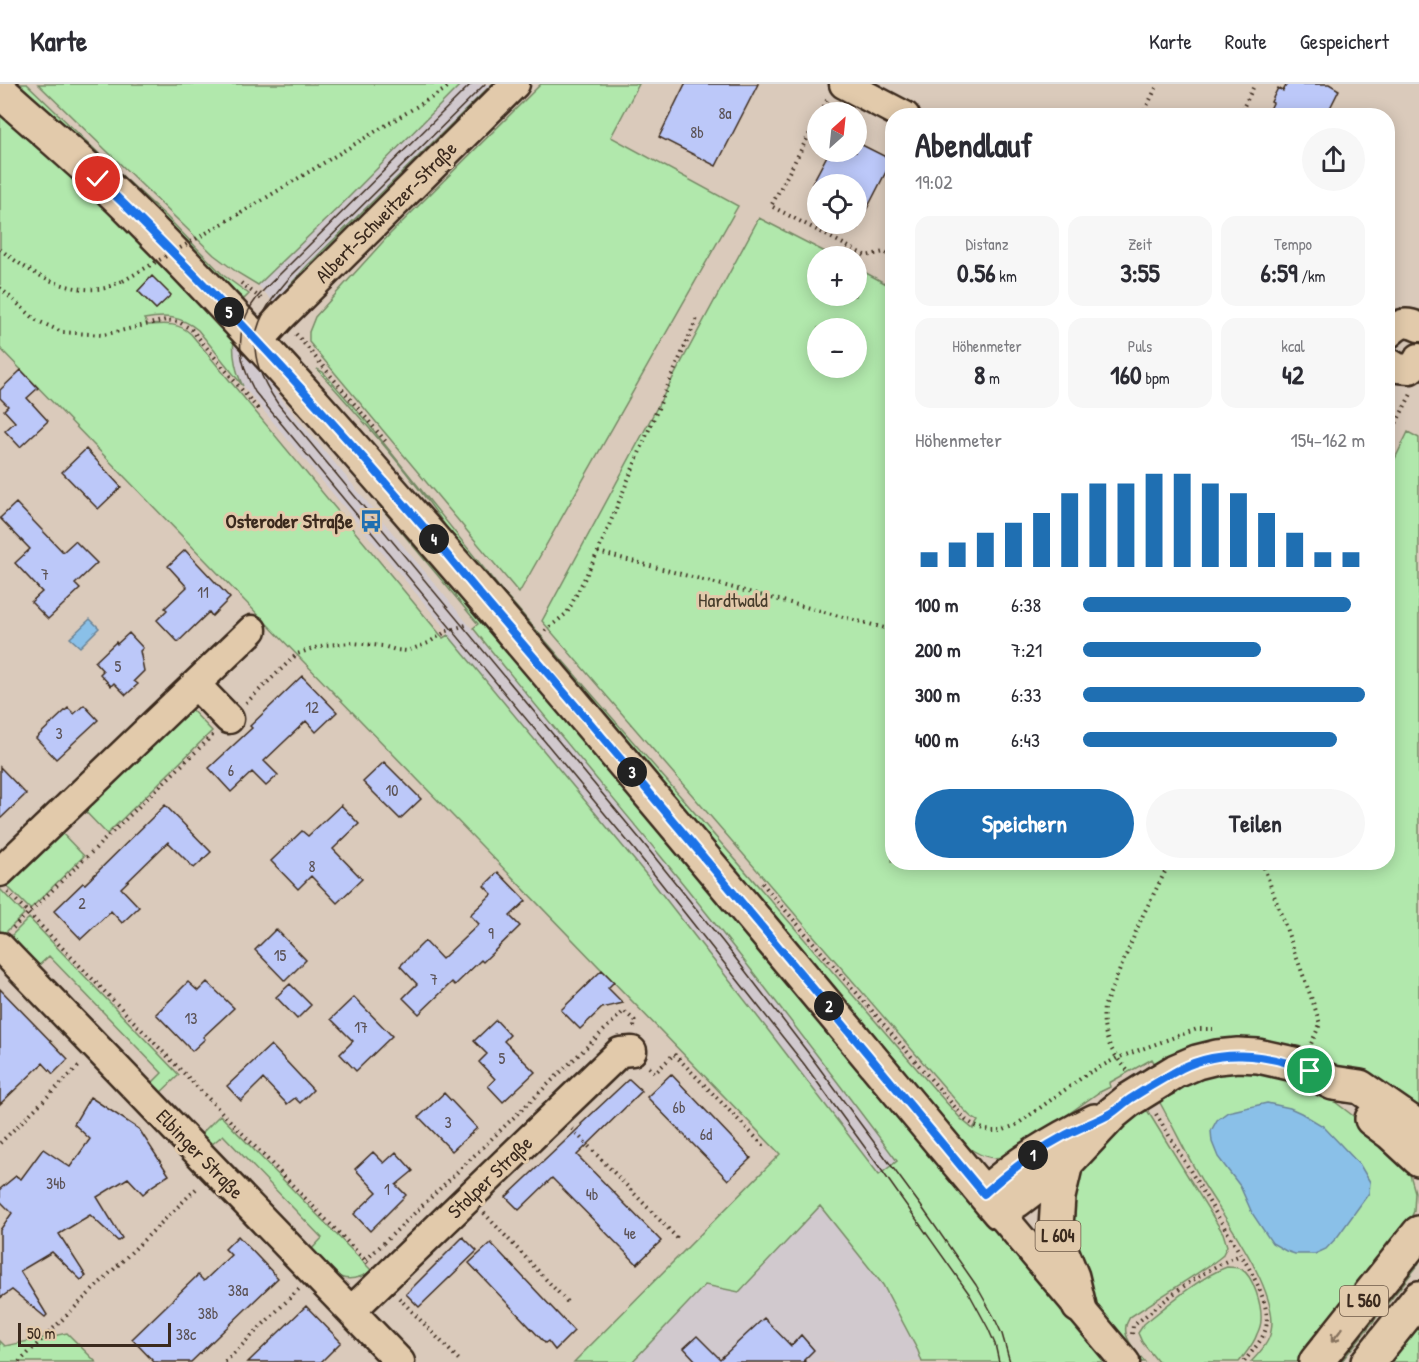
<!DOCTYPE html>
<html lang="de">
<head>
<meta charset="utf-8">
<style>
  :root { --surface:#fff; --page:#f7f7f7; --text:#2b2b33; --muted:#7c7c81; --line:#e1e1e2; --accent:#1f6fb2 }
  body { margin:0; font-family:"Patrick Hand",sans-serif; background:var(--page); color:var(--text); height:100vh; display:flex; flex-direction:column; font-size:22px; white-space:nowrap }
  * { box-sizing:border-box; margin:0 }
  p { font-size:20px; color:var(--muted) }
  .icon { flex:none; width:33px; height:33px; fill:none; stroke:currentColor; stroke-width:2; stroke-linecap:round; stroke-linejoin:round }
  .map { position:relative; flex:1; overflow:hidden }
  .details { position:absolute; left:885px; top:24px; width:510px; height:762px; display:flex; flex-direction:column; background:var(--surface); border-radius:24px; box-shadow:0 3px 15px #0003 }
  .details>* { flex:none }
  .needle { width:39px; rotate:27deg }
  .buttons { position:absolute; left:807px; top:18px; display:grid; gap:12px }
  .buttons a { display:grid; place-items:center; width:60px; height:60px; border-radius:50%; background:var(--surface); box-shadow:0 3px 15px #0003; font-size:30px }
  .scale { position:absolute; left:18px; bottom:15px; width:153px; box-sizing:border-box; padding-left:6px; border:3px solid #3b2a1e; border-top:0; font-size:16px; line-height:21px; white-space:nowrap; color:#3b2a1e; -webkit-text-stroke:4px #e2caab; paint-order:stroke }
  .pin { position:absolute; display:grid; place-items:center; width:51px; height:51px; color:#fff; margin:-26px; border:3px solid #fff; border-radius:50%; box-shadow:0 2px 6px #0007 }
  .km { position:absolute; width:30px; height:30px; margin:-15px; border-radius:50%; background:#222; color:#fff; font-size:16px; line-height:30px; text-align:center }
  .round { display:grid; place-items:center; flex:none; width:63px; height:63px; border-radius:32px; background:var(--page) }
  .overview { display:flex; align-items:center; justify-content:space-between; height:102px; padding:0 30px }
  h1 { font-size:33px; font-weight:700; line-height:45px }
  .figures { display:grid; grid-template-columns:repeat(3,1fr); gap:9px; height:102px; padding:6px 30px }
  .figures div { display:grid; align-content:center; border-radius:15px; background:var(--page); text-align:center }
  .figures b { font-size:26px; font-weight:700 }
  .figures small { font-size:16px; font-weight:400 }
  .figures p { font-size:16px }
  .chart { height:168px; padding:12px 30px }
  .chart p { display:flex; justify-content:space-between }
  .chart svg { width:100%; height:108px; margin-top:6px; stroke:var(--accent); stroke-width:6 }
  .primary-button { display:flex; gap:12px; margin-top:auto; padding:12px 30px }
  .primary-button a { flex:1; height:69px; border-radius:36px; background:var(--accent); color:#fff; font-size:24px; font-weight:700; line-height:69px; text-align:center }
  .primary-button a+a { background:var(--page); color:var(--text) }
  ul { padding:0 30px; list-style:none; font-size:20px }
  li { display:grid; grid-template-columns:96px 72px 1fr; align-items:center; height:45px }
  li i { height:15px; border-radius:8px; background:var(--accent) }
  header { display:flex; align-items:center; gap:36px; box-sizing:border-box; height:84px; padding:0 30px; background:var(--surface); border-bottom:2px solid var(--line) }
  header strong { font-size:28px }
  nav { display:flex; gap:33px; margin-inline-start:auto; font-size:21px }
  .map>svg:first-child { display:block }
  .built { fill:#d1c9ce }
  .green { fill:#b1e8ac; stroke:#768965; stroke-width:1.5; fill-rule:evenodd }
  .water { fill:#8ac0e8; stroke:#6a8497; stroke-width:1.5 }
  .building { fill:#bcc8f9; stroke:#3b2a1e; stroke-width:1.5 }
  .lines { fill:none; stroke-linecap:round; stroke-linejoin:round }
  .minor-casing { stroke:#3b2a1e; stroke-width:33 }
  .major-casing { stroke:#3b2a1e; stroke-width:38 }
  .path { stroke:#3b2a1e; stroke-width:4; stroke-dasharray:1.5 4.5; stroke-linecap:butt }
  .minor { stroke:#e2caab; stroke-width:28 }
  .major { stroke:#e2caab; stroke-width:33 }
  .tram { stroke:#3b2a1e; stroke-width:1.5 }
  .major-bridge-casing { stroke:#3b2a1e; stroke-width:38; stroke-linecap:butt }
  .path-bridge { stroke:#3b2a1e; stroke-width:4; stroke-dasharray:1.5 4.5; stroke-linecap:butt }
  .major-bridge { stroke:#e2caab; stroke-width:33 }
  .oneway { stroke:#86725d }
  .route-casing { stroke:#fff; stroke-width:12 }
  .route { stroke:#1a73e8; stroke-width:8 }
  .labels { text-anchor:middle; stroke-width:6; stroke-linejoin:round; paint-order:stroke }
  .number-label { font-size:16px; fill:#5b5255 }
  .shield { fill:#e2caab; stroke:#6d5a48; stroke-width:1.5 }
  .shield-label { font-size:18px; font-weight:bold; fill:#3b2a1e }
  .street-label { font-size:20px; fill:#3b2a1e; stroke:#e2caab }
  .poi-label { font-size:20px; font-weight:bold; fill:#3b2a1e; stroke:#e2caab; text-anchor:end }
  .park-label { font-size:20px; fill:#473d2c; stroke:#e2caab }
</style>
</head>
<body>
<header>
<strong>Karte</strong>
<nav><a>Karte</a><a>Route</a><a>Gespeichert</a></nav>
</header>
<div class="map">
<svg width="1419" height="1278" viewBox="0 0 1419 1278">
  <rect width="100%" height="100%" fill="#dacabb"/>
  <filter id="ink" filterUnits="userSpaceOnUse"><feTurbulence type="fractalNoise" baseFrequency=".0167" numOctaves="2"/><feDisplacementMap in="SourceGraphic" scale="12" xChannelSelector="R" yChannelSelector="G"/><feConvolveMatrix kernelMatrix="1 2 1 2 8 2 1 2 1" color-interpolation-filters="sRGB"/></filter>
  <g filter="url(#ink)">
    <path class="built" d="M461,0H492L307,182L290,201L275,220L258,201L344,118Z
      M234,254L280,302L275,307L658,769L802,949L897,1077L879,1091L768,946L654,800L448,551L449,549L243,302L239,295L235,279L233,260Z
      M820,1121L883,1201L918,1267L922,1278H574Z"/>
    <path class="green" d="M8,0H27L115,85L166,132L223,191L249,210L244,215L229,203Z
      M38,0H461L344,118L258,201L238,189L214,171Z
      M492,0H500L275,220L290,201L307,182Z
      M541,0H639L611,53L738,122L519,509L309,258V248L315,233L390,150Z
      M0,21L90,106L234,254C232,270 236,289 243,302L198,246C181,232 165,231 144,235L148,241C165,240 178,238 191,250L443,554L448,551L654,800L768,946L879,1091L897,1077C819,973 740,869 658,769C596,694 534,620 473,544L478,540L400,446L403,443L392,430L389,433L310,338L312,336C496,534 663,747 834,957C923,1065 1015,1171 1107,1278H922L918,1267L883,1201L820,1122L739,1208L705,1201L632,1278H574L780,1070L0,264ZM152,193L170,211L156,225L138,207Z
      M759,134L833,172H818V212H856L857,184L892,203V778H1388V389L1408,348L1419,354V1025L1376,1008L1170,974L1155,980L1152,975L1109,999L1110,1003L1098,1009L1012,1070C995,1077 984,1074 969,1064L454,455C415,394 365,339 317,285L323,288L366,337L498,502L936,1007L961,1035L973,1045L978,1037L971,1033L964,1026L542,537ZM818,244H856V284H818Z
      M187,621L212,647L107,750L82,724Z
      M59,746L84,772L30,825L4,799Z
      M0,805L24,830L4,850L0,847Z
      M29,834L179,991L158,1011L149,1002L162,989L49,872L36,884L8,855Z
      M1240,985L1277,989L1322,1008L1352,1031L1389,1065L1409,1087L1415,1108L1414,1127L1408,1141L1301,1278H1251C1259,1269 1269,1259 1271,1247C1280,1208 1223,1132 1203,1099C1187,1072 1174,1044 1159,1017L1176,1009L1172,1005L1193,995Z
      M1147,1026L1223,1149L1227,1162L1222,1172L1213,1179L1130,1233C1129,1235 1126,1240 1126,1242C1123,1255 1138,1269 1145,1278H1139L1105,1235L1091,1212L1066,1159L1081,1080L1122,1040Z
      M220,1031L372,1187C341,1206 331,1187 311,1166L322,1154L223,1051L210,1062L200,1051Z
      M1419,1169V1180L1341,1278H1331Z
      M1227,1183C1231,1183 1236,1183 1241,1185C1254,1192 1262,1223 1261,1236C1261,1241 1259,1246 1257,1250C1254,1260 1245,1270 1239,1278H1158L1142,1258L1138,1249L1144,1240C1166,1222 1201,1192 1227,1183Z
      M1419,1234V1278H1384Z
      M67,1249L96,1278H0V1257L5,1262Z"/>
    <path class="water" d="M90,535L99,544L80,563L70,554Z
      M1267,1019L1290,1024L1301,1029L1323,1042L1360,1081L1370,1098L1369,1109L1338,1152L1326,1165L1315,1170H1295L1286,1167L1272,1159L1252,1129L1240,1102L1218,1073L1212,1058L1211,1047L1217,1036L1228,1028Z"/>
    <path class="building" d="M685,0H758L716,82L659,53Z
      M1287,0H1329L1339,6L1326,32H1267L1273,19L1271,18L1278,4L1283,7Z
      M856,58L892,76L856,146V100H812L829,68H856Z
      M152,192L171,211L156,225L138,207Z
      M21,286L38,304L27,314L48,337L20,363L5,347L15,338L4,326L8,322L0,314V306Z
      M86,365L121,403L98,425L62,388Z
      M16,419L63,468L75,457L97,479L75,500L80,505L48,535L31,518L42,508L15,479L30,465L0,434Z
      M185,466L230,514L212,532L209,528L178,558L157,536L167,526L165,524L187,503L168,482Z
      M129,549L143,564L140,567L144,587L134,597L138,600L126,611L114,599L111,602L100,590L103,587L95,578L116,558L117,560Z
      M302,592L337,628L316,648L306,637L264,677L278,691L266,702L252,688L231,708L209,684L252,644L250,642Z
      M84,621L98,636L56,675L36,654L68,624L74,630Z
      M384,678L421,715L400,735L363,698Z
      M0,683L26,710L0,735Z
      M165,721L211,768L194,784L168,758L121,804L139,823L122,839L111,827L81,855L54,827L83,799L85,800Z
      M341,721L359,740L333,765L362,795L337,819L311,792L298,805L271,777L302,747L308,752Z
      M498,788L526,817L510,832L520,842L483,878L481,876L455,901L452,898L419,930L403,914L417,900L400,882L425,857L442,875L479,840L470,831L492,810L484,802Z
      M276,845L306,876L285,897L255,866Z
      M602,886L614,898L608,904L623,919L602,924L580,945L561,926Z
      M188,898L198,907L207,898L234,924L203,953L205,955L192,967L156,930Z
      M290,900L311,921L297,935L276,913Z
      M0,905L68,975L53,990L43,979L0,1020Z
      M354,913L392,952L356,987L340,970L353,957L331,935Z
      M496,936L510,951L504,957L535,988L503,1018L488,1002L495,995L479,978L487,970L474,957Z
      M271,961L313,1006L300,1019L295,1014L287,1020L263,995L241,1017L227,1002Z
      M671,990L751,1074L728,1096L647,1013Z
      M629,995L642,1007L577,1071L661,1157L637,1180L552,1094L519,1126L506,1113L582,1041L581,1040Z
      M444,1009L477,1044L452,1067L419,1033Z
      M90,1013L139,1045L169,1091L152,1102L143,1110L128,1094L97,1113L122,1154L118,1157L90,1131L59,1150L86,1192L81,1196L52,1168L20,1187L47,1231L45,1233L12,1206L0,1214V1146L12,1129L0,1117V1105L16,1092L21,1095L43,1065L70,1083L90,1055L74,1040Z
      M373,1068L384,1079L396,1068L413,1087L396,1101L406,1111L370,1147L354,1130L377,1108L355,1085Z
      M238,1152L278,1194L191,1278H154L132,1255L198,1191L204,1197L231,1171L225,1165Z
      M463,1153L477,1167L419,1223L406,1210Z
      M491,1159L574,1247L555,1266L548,1257L545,1259L469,1179Z
      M306,1222L341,1258L321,1278H248Z
      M764,1234L791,1262L801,1251L814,1266L804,1276L806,1278H697L684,1264L697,1252L720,1275Z"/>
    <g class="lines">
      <g class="minor-casing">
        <path id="minor" d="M844,0L905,32
          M1388,250C1399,240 1404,236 1419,243
          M258,258L281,233L515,0
          M1388,278L1398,284L1410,285L1415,281L1419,274
          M196,601L229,635
          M0,788L252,546
          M0,863L400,1278
          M999,1128L1125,1278
          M351,1227L620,968L632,967"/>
      </g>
      <g class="major-casing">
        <path id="major" d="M0,7C43,46 88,83 129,124C258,252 376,389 494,526C664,725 831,927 999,1128L1016,1117L1066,1079L1113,1029L1129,1016
          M1158,998L1176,987L1197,978L1217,973L1238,971L1258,972L1294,980L1333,999L1360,1003L1419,1044
          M1372,1035L1391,1049L1419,1075
          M1066,1079L1058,1113L1056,1143L1061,1166L1072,1193L1079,1222
          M984,1110C1020,1078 1052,1058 1095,1037
          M1316,1278L1419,1149
          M1368,1278L1419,1214"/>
      </g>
      <path class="path" d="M821,28L827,16
        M1142,32L1158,0
        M1239,32L1255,0
        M818,34L771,122L866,172L884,168L892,173
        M241,129L444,6L451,0
        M0,165C28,188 67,211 105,204C111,202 117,199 123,197
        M241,199L264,217
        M0,204L36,236L62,248L103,251L166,236L179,238L192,246L257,324L256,323
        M296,250L387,359
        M1388,355L1412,308
        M598,468L892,546
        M545,547L567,529L598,468L650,343L698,232
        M246,619L297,570L324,561L353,559L383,562L396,566L407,567L428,559L447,547L469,540
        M1262,778L1315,924L1320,940L1311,960
        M762,799L966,1036L977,1043L990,1047H1001L1016,1041L1087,990L1117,974L1197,945H1213
        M8,808L368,1179
        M13,844L213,651
        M649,983L655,989L674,970L764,1062
        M1127,986C1124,982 1121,979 1118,975C1106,959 1102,942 1104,923L1143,831L1170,778
        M1156,1030L1249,1184C1258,1201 1272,1228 1265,1247C1261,1258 1251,1268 1244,1278
        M572,1045L680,1157
        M0,1059L81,980
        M484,1129L570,1221
        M366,1176L624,927L635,937L634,943
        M399,1214L461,1278
        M1132,1250L1133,1242C1166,1215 1201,1186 1241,1171
        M19,1278L199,1102
        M225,1278L299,1205"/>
      <use href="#minor" class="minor"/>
      <use href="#major" class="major"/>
      <path class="tram" d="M471,0L281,189C270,200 257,211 250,224C234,253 240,280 255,308L634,765L804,980L880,1084L970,1211L988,1244L995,1260L999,1278
        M485,0L292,191C251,237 241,266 278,320L640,755L723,858L809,970L921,1122L976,1201L994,1233L1002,1250L1010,1278"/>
      <g class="major-bridge-casing">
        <path id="major-bridge" d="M1129,1016L1158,998"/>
      </g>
      <path class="path-bridge" d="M123,197L241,129"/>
      <use href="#major-bridge" class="major-bridge"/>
    </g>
    <defs><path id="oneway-shaft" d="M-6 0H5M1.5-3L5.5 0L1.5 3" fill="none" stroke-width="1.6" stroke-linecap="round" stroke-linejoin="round" transform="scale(1.5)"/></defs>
    <use class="oneway" href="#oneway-shaft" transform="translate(1337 1251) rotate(128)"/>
  </g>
  <g class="lines" filter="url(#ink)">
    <g class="route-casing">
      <path id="route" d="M98,95C212,204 319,321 422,441C447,470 471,500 496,529C661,720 822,915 984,1110C1008,1088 1034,1068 1062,1053C1078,1044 1096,1038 1112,1029C1118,1025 1124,1019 1130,1015C1144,1006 1159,997 1173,989C1216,963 1266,969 1310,987"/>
    </g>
    <use href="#route" class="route"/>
  </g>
  <defs>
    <g id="bus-bare" transform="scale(1.8)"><path d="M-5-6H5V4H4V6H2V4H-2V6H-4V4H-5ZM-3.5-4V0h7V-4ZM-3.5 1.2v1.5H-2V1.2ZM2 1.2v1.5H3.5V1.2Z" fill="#1f6fb2" stroke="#e2caab" stroke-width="2.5" paint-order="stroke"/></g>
  </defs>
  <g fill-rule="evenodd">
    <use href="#bus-bare" x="371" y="437"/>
  </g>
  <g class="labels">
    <g class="number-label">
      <text x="725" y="35">8a</text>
      <text x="697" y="54">8b</text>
      <text x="45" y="496">7</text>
      <text x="203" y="514">11</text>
      <text x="118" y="588">5</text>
      <text x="312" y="629">12</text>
      <text x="59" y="655">3</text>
      <text x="231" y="692">6</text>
      <text x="392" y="712">10</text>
      <text x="312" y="788">8</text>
      <text x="82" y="825">2</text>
      <text x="491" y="855">9</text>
      <text x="280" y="877">15</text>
      <text x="434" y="901">7</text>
      <text x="191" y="940">13</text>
      <text x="361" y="949">17</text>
      <text x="502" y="980">5</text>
      <text x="679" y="1029">6b</text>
      <text x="448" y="1044">3</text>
      <text x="706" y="1056">6d</text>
      <text x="56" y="1105">34b</text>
      <text x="387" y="1111">1</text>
      <text x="592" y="1116">4b</text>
      <text x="630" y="1155">4e</text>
      <text x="238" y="1212">38a</text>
      <text x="208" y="1235">38b</text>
      <text x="186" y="1256">38c</text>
    </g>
    <g class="shield">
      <rect x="1035.5" y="1137" width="45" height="30" rx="4.5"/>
      <rect x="1340" y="1202" width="48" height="30" rx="4.5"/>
    </g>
    <g class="shield-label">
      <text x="1058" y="1158">L 604</text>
      <text x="1364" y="1223">L 560</text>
    </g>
    <g class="street-label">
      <text transform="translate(386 128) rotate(-45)" y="7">Albert-Schweitzer-Straße</text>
      <text transform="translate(200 1070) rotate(46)" y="7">Elbinger Straße</text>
      <text transform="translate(490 1093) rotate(-44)" y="7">Stolper Straße</text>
    </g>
    <g class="poi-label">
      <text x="353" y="444">Osteroder Straße</text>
    </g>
    <g class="park-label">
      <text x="733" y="523">Hardtwald</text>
    </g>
  </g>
</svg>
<div class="buttons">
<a><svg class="needle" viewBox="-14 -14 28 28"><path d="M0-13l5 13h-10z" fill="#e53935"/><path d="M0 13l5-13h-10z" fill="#7c7c81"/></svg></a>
<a><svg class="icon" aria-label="locate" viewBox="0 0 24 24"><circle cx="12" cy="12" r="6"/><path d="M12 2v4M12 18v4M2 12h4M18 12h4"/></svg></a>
<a>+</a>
<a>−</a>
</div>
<div class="scale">50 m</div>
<div class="pin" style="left:1310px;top:987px;background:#1e9e55"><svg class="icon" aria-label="arrive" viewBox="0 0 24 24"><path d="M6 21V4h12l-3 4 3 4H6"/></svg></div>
<div class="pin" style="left:98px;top:95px;background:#d93025"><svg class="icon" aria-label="check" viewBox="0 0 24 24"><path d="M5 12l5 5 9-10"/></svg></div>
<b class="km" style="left:1033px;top:1071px">1</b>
<b class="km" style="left:829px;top:922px">2</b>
<b class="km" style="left:632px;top:688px">3</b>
<b class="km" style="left:434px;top:455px">4</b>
<b class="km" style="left:229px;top:228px">5</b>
<section class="details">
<div class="overview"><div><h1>Abendlauf</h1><p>19:02</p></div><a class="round"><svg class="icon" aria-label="share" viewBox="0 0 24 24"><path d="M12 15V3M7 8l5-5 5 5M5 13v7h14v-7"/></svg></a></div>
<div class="figures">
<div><p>Distanz</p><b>0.56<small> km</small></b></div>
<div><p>Zeit</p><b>3:55</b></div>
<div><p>Tempo</p><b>6:59<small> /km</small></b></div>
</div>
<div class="figures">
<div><p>Höhenmeter</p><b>8<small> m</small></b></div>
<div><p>Puls</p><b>160<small> bpm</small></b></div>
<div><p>kcal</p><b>42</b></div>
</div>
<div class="chart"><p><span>Höhenmeter</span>154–162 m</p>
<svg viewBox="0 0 160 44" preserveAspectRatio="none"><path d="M5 44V38M15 44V34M25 44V30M35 44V26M45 44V22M55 44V14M65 44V10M75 44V10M85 44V6M95 44V6M105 44V10M115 44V14M125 44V22M135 44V30M145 44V38M155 44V38"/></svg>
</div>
<ul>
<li><b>100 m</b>6:38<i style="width:95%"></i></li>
<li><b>200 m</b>7:21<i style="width:63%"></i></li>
<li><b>300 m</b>6:33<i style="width:100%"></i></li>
<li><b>400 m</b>6:43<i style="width:90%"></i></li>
</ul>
<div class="primary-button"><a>Speichern</a><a>Teilen</a></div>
</section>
</div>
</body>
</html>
